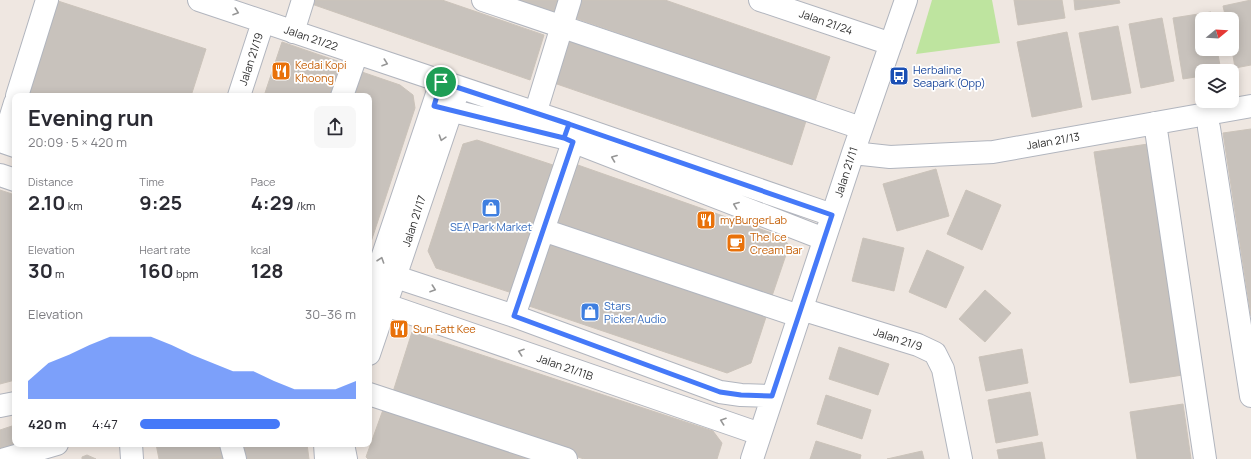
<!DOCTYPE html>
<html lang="en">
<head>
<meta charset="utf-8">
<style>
  :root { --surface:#fff; --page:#f7f7f7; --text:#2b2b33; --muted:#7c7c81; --accent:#4579f8 }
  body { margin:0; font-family:Manrope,sans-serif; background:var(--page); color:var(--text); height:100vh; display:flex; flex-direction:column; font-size:15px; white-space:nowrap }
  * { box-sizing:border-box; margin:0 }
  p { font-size:13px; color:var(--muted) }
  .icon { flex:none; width:22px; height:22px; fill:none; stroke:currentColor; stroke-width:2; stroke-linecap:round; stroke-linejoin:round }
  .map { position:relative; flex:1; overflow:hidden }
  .side { position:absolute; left:12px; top:93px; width:360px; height:354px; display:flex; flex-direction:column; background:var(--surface); border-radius:8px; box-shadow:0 2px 10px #0003 }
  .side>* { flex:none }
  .needle { width:26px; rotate:72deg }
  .fabs { position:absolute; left:1195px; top:12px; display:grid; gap:8px }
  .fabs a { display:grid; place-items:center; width:44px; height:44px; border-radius:8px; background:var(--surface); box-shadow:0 2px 10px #0003; font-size:20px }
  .pin { position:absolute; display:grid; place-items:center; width:34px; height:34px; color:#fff; margin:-17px; border:2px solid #fff; border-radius:50%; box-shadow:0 1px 4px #0007 }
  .round { display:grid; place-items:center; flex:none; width:42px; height:42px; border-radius:8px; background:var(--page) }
  .overview { display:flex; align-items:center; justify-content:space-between; height:68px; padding:0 16px }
  h1 { font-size:22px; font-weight:700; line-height:30px }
  .stats { display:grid; grid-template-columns:repeat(3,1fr); gap:6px; height:68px; padding:4px 16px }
  .stats div { display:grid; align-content:center }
  .stats b { font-size:20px; font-weight:700 }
  .stats small { font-size:11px; font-weight:400 }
  .stats p { font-size:11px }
  .chart { height:112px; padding:8px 16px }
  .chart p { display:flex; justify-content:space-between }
  .chart svg { width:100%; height:72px; margin-top:4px; fill:var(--accent); opacity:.7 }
  ul { padding:0 16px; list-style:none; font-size:13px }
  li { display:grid; grid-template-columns:64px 48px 1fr; align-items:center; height:30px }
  li i { height:10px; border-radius:5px; background:var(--accent) }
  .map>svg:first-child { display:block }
  .green { fill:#bee49f }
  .building { fill:#c8c2bc; stroke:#cbc3ba }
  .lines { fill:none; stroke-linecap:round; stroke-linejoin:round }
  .minor-casing { stroke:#b1b5be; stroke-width:24 }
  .minor { stroke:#fff; stroke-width:22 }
  .oneway { stroke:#969696 }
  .route-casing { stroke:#fff; stroke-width:8 }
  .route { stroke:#4579f8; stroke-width:5 }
  .labels { text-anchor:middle; stroke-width:3.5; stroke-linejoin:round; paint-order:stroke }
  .street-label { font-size:11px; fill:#2e2e2e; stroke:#fff }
  .food-label { font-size:11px; fill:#c56008; stroke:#fff; text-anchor:start }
  .transit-label { font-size:11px; fill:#164399; stroke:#fff; text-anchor:start }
  .shop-label { font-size:11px; fill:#366cbe; stroke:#fff }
</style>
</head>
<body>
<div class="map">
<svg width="1251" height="459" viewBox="0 0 1251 459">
  <rect width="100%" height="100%" fill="#efe7e1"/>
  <path class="green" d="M932,0H992L1000,43L916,54Z"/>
  <path class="building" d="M304,0H442L544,35L530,80L303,1Z
    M518,0H562L557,14Z
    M578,0H665L830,57L815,101L572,17Z
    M1014,0H1062L1065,18L1018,25Z
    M1074,0H1119L1120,3L1075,10Z
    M1251,0V65L1235,68L1232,49V19H1226L1223,6Z
    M58,1L206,49L191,96H28Z
    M1211,12L1212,19H1202V49H1217L1221,71H1202V76L1183,79L1173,18Z
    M1162,18L1174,81L1141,88L1129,24Z
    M1118,26L1131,93L1092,100L1079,33Z
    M1067,32L1082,107L1032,117L1017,42Z
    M565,38L806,121L792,165L551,82Z
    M282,42L343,63L332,96H264Z
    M359,71L400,85L413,95L415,108L369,248V96H351Z
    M1251,129V316L1223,133Z
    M477,140L553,165L512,293L436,268L428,251L463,144Z
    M1148,144L1183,375L1130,383L1094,152Z
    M575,164L783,237L789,246L771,299L555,225Z
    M936,169L949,216L897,231L883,184Z
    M0,190L15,195V380L0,384Z
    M966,190L1001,205L982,250L947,234Z
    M863,238L904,248L894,291L852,281Z
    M550,241L767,314L751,363L727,373L529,306Z
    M927,250L964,267L946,308L909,292Z
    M985,290L1011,313L985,342L959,319Z
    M412,332L713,431L722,443L717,459H584L392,395Z
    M839,347L889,364L878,395L829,379Z
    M1022,349L1028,383L986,391L979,357Z
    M1030,392L1038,435L996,443L988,400Z
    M826,395L871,410L862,439L817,424Z
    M1183,404L1191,459H1137L1130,412Z
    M384,407L549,459H368L366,457Z
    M15,425V444L0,448V430Z
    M816,441L861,455L860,459H810Z
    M1042,442L1045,459H999L997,450Z
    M156,444H222L225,455L209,459H159Z
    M236,444H307L309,459H239Z
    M922,451L924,459H887Z
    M87,455L96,459H82V457Z
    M225,455L226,459H209Z"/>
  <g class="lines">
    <g class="minor-casing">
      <path id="minor" d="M199,0L569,124L832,215
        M483,0L861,128
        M760,0L891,44
        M293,32L303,0
        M17,96L47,0
        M239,96L263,22
        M342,96L357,53
        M15,103L3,142L15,146
        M433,106L564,138L824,239
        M535,114L570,0
        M1155,123L1205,459
        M1209,128L1251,396
        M853,153L890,157L993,152L1251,106
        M0,175L15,180
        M543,230L799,316
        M396,277L514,316L720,392L741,395L772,396
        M369,297L438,91
        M369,299L760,434
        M801,309L918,345L935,353L943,369L961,459
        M514,316L573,142
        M369,354L456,97
        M369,394L566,459
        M0,406L15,403
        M131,444L132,459
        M231,444L235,459
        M325,444L326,459
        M343,444L346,459
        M5,459L57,444
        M752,459L853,153L906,0"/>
    </g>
    <use href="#minor" class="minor"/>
  </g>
  <defs><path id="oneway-chevron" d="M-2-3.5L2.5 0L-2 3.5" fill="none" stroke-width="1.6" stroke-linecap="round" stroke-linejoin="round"/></defs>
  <g class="oneway">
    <use href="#oneway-chevron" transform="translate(236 12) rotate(19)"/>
    <use href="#oneway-chevron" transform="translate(385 63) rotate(19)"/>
    <use href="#oneway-chevron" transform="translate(442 138) rotate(108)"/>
    <use href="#oneway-chevron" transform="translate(614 158) rotate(-159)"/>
    <use href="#oneway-chevron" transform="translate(736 205) rotate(-159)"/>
    <use href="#oneway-chevron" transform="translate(381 260) rotate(-71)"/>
    <use href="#oneway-chevron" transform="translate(433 289) rotate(19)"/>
    <use href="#oneway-chevron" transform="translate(521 352) rotate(-161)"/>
    <use href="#oneway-chevron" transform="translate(723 421) rotate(-161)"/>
  </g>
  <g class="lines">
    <g class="route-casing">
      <path id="route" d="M441,82L569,124L564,138L573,142L514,316L720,392L741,395L772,396L832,215L569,124L564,138L434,106L441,82"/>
    </g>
    <use href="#route" class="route"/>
  </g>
  <defs>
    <g id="restaurant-square" transform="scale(1)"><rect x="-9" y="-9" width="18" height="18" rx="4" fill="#e8710a" stroke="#fff"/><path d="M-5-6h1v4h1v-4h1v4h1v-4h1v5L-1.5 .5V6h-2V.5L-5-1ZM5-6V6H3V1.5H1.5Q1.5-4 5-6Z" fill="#fff"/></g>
    <g id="bus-square" transform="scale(1)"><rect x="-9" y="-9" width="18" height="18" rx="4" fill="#1a4fb4" stroke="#fff"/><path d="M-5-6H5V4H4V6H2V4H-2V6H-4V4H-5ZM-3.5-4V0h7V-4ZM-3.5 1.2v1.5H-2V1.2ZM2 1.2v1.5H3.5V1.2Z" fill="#fff"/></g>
    <g id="shop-square" transform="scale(1)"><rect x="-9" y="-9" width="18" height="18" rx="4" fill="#3f7fe0" stroke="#fff"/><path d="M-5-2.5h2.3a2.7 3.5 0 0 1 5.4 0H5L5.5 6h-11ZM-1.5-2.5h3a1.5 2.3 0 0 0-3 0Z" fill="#fff"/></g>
    <g id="cafe-square" transform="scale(1)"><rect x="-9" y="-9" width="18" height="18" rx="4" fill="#e8710a" stroke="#fff"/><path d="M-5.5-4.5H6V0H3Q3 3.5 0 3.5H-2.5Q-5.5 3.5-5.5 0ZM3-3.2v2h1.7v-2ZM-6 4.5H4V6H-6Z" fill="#fff"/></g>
  </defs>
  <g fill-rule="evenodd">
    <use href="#restaurant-square" x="281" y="71"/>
    <use href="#bus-square" x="899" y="76"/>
    <use href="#shop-square" x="491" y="208"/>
    <use href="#restaurant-square" x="706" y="220"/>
    <use href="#cafe-square" x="736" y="243"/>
    <use href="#shop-square" x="590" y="312"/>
    <use href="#restaurant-square" x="399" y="329"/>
  </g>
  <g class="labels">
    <g class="street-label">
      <text transform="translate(826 22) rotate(19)" y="4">Jalan 21/24</text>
      <text transform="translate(311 38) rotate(19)" y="4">Jalan 21/22</text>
      <text transform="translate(251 59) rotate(-72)" y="4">Jalan 21/19</text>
      <text transform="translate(1053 141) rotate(-10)" y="4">Jalan 21/13</text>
      <text transform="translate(846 172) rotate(-72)" y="4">Jalan 21/11</text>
      <text transform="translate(414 221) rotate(-72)" y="4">Jalan 21/17</text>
      <text transform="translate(898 339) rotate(18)" y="4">Jalan 21/9</text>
      <text transform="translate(565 367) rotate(19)" y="4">Jalan 21/11B</text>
    </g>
    <g class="food-label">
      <text x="295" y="69">Kedai Kopi<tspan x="295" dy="13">Khoong</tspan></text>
      <text x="720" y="224">myBurgerLab</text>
      <text x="750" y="241">The Ice<tspan x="750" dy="13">Cream Bar</tspan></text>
      <text x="413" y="333">Sun Fatt Kee</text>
    </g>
    <g class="transit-label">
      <text x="913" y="74">Herbaline<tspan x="913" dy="13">Seapark (Opp)</tspan></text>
    </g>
    <g class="shop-label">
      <text x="491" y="231">SEA Park Market</text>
      <text x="604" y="310" text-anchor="start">Stars<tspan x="604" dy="13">Picker Audio</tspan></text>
    </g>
  </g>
</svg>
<div class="fabs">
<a><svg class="needle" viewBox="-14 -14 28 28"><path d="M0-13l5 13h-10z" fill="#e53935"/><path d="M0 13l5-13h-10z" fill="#7c7c81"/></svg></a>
<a><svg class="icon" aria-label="layers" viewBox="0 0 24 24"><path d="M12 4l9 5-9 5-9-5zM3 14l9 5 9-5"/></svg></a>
</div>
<div class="pin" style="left:441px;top:82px;background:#1e9e55"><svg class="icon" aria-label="arrive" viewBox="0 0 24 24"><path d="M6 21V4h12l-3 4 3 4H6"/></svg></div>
<section class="side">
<div class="overview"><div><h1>Evening run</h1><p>20:09 · 5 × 420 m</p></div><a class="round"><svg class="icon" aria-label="share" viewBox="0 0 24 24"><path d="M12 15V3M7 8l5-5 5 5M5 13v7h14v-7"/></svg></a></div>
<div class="stats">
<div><p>Distance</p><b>2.10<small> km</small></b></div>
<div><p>Time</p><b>9:25</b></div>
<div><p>Pace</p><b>4:29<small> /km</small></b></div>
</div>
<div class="stats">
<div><p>Elevation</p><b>30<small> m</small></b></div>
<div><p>Heart rate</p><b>160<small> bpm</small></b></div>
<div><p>kcal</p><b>128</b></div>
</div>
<div class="chart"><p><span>Elevation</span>30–36 m</p>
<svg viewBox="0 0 160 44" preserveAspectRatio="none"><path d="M0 44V33L10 22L20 17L30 11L40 6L50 6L60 6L70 11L80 17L90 22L100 27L110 27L120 33L130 38L140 38L150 38L160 33V44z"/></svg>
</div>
<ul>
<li><b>420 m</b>4:47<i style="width:65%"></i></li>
</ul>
</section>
</div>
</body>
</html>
